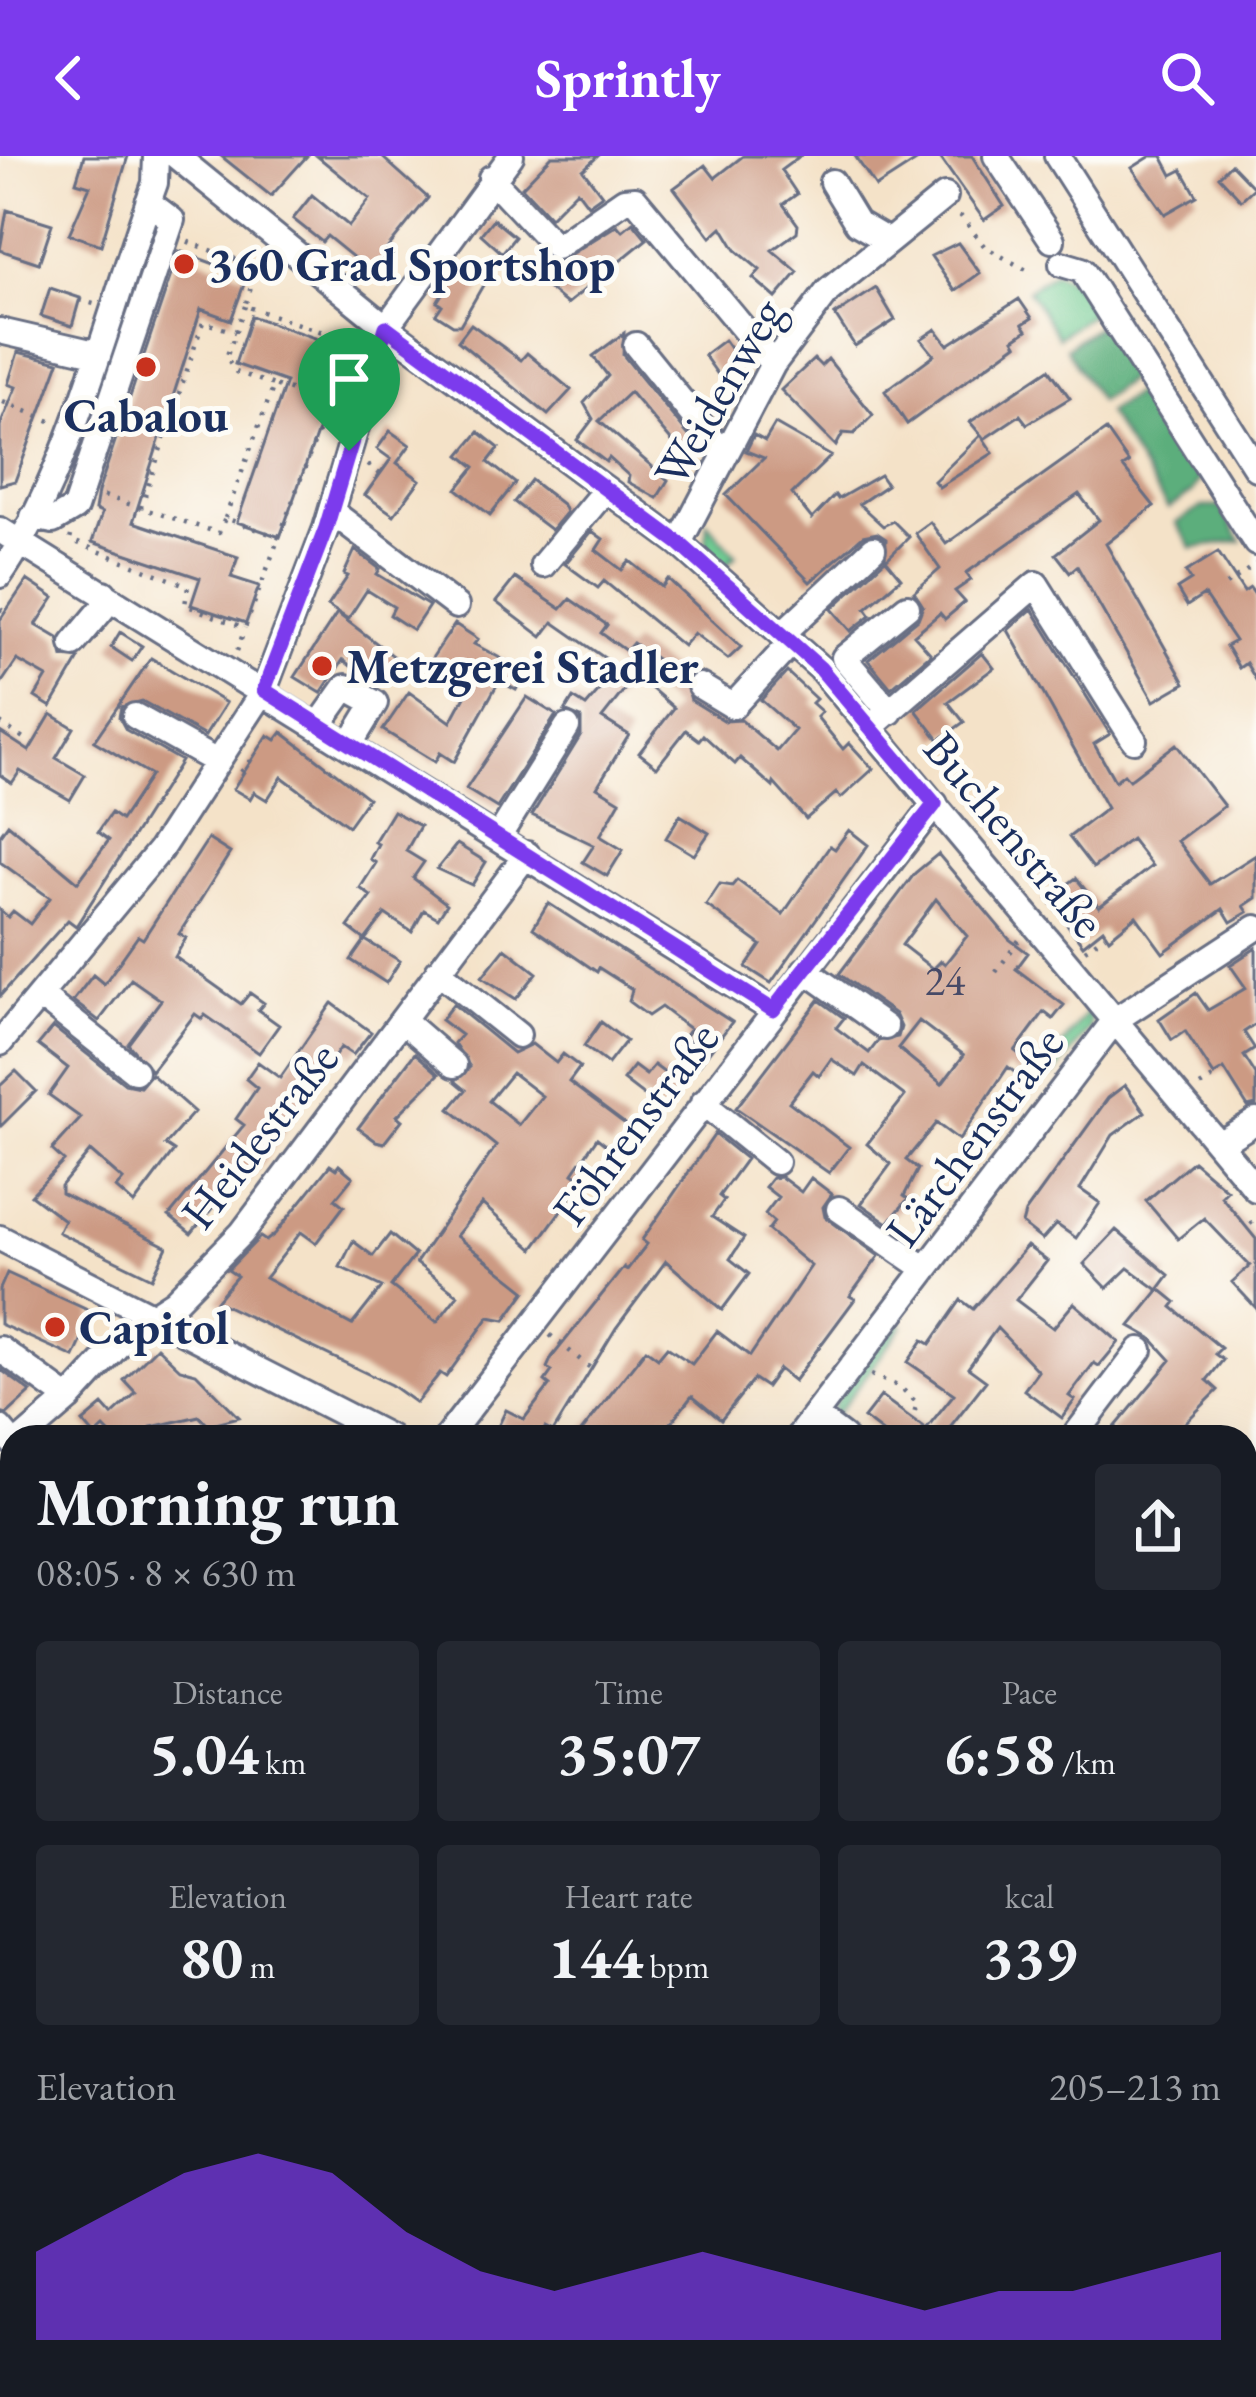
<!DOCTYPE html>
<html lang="en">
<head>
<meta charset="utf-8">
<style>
  :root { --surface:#171b24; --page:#242831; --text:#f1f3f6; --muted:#9ea1a6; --accent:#7c3aed }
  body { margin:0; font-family:"EB Garamond",serif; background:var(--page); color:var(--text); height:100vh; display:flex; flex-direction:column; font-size:45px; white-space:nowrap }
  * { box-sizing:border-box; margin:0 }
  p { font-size:39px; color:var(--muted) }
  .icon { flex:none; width:66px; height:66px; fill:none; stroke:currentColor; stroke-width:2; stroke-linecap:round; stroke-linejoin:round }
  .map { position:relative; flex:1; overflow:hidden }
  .sheet { position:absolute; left:0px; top:1269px; width:1257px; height:972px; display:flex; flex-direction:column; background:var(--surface); border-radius:36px 36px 0 0; box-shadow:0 12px 48px #0002 }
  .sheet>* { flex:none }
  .pin { position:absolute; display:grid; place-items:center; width:102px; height:102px; color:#fff; margin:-123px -51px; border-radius:50% 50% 50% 0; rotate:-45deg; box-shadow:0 0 12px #0007 }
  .pin .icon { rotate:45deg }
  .round { display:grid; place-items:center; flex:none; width:126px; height:126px; border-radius:12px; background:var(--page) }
  .overview { display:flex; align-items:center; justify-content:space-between; height:204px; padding:0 36px }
  h1 { font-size:66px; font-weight:700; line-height:90px }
  .metrics { display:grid; grid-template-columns:repeat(3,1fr); gap:18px; height:204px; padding:12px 36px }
  .metrics div { display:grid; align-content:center; border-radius:12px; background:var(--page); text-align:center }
  .metrics b { font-size:60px; font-weight:700 }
  .metrics small { font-size:33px; font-weight:400 }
  .metrics p { font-size:33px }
  .chart { height:336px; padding:24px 36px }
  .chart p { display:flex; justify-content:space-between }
  .chart svg { width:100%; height:216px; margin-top:12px; fill:var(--accent); opacity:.7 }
  header { display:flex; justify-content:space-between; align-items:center; height:156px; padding:0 36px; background:var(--accent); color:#fff; font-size:54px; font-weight:700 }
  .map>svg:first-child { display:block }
  .green { fill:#70ca91; stroke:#467c78; stroke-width:3 }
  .forest { fill:#5cae7b; stroke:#3c6e6c; stroke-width:3 }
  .building { fill:#cc9a83; fill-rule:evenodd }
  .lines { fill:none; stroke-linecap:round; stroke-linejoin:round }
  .minor-casing { stroke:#676e83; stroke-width:30 }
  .path { stroke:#676e83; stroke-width:4.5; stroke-dasharray:3 9; stroke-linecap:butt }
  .minor { stroke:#fff; stroke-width:24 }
  .route-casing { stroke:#fff; stroke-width:24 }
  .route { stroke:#7c3aed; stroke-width:15 }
  .poi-dot { fill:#c8321e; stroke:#fdfcf7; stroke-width:4.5 }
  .labels { text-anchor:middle; stroke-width:10; stroke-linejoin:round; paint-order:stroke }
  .number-label { font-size:42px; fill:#474a67 }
  .poi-label { font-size:48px; font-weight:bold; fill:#1b2f5e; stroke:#fdfcf7; text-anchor:start }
  .street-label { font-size:48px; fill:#1b2f5e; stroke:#fdfcf7 }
</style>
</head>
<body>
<header><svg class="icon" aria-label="back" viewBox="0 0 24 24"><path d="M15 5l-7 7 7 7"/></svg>Sprintly<svg class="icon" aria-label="search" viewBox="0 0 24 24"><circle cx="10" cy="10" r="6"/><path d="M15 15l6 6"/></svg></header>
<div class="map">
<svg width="1256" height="2241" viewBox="0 0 1256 2241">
  <rect width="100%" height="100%" fill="#fdfcf7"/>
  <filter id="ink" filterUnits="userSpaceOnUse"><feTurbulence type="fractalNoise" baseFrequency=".00833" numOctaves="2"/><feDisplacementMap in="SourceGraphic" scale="24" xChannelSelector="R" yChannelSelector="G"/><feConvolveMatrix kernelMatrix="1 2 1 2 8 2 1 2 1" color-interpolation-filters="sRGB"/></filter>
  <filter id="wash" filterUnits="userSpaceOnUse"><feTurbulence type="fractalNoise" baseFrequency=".004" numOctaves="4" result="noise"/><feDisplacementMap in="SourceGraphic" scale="48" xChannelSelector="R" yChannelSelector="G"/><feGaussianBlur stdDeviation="2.7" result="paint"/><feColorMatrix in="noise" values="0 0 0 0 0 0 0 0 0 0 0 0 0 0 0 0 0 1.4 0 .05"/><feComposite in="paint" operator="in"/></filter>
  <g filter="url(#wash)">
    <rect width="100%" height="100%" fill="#f4e2c8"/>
    <path class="green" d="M1054,116L1081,130L1096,154L1058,181L1028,134Z
      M707,366L736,399L720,416L706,400Z
      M1090,852V872L1054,920L1044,914Z
      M894,1163L903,1170L834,1262L833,1250Z"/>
    <path class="forest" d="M1103,166L1136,218L1099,245L1066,192Z
      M1144,231L1201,321L1193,336L1168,353L1107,257Z
      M1220,350L1241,385L1192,392L1176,367L1202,351Z"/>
    <g id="blocks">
      <path class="building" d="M84,0H128L101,89L69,78L90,30L76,26Z
        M221,0H307L271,40Z
        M317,0H381L428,42L386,94L393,100L376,120L327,80L322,86L293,63L312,39L349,70L370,43Z
        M552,0H598L583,14L602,39L588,49L577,34L550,61L522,31Z
        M743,0H800L781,14L797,38L783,48L798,69L797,76L772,94L798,116L776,142L753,122L760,114L736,94L722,71L711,81L674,32L705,9L715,22Z
        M855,0H924L876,31Z
        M939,0H972L1004,50L984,64Z
        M1151,0H1162L1172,19L1182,14L1197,40L1165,58L1132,12Z
        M1231,8L1254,32L1241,44L1219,20Z
        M7,54L52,68L39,107L0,94Z
        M493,63L515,81L502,97L481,78Z
        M633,66L647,83L567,148L534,121L617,69L622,75Z
        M958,87L980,117L955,135L931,100Z
        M179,95L247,120L231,164L201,153L133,366L238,401L231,421L259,430L246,467L191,449L200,422L92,386L102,357L95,354L98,336Z
        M460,108L486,124L460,169H453L436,158L442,149L437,146Z
        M50,132L80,142L72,170L41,160Z
        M876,132L895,164L855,190L835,159Z
        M1019,143L1032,162L1023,168L1027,174L1014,183L1017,188L907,268L885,235L934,199L921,183L936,173L948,189Z
        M251,160L341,191L334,211L340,213L280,381L237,366L286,226L235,208Z
        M471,168L521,204L527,197L571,234L548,259L458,185Z
        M624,177L623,199L693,285L681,296L630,236L599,265L668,324L657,342L628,326L629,320L609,302L606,306L577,284L593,263L584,247L608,220L593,200Z
        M724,184L741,208L721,223L704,199Z
        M18,196L59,206L15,325L0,329V270L16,231L8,228Z
        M814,203L821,210L828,203L873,259L854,278L843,277L836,290L781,234Z
        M1049,213L1070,242L1027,268L1020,259L984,283L981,279L993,297L939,331L934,325L981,279L970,266Z
        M775,268L831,300L792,338L812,363L835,339L838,343L880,319L887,329L859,348L883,370L893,365L909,381L886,404L901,422L866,452L871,459L851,475L832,453L885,404L886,383L877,377L863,380L810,426L726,339L764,302L746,295L754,279L765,285Z
        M1106,274L1129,307L1123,311L1154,350L1106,388L1185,527L1154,545L1077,410L1070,416L1056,398L1099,364L1079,338L966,417L971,424L955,435L965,446L945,463L940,457L914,479L931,498L891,532L868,504L918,463L923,450L914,436L940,413L915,377L930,366L946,388Z
        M390,275L410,289L397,307L420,324L394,359L365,339L391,303L377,293Z
        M479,276L499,292L488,306L515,327L490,359L457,333L475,311L460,299Z
        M531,324L563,349L566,356L551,374L514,346Z
        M592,375L603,383L596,394L622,414L630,405L662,431L668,423L741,491L728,503L694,477L683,490L604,425L598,432L565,408Z
        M355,394L380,413L377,418L429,450L413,474L390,459L394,451L367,434L348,463L328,450L348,420L344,418Z
        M1218,396L1244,436L1250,432L1256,440V524L1246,507L1239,512L1226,490L1235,485L1204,439L1187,450L1177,433L1191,424L1186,416Z
        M515,422L561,453L570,443L607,469L601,477L626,495L633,487L685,523L691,544L725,565L741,564L777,595L795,574L761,544L787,516L816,543L812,547L822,556L817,561L843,593L849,587L873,613L841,642L836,637L806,663L774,627L773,631L740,602L735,608L703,579L699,584L686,574L657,611L639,597L674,552L636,519L602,562L629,579L597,631L620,645L600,680L623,694L607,720L583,706L594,689L532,659L581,579V562L565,555L573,542L586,550L619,512L553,466L542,481L496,446Z
        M27,424L54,442L36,469L58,482L63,501L79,503L51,551L35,541L47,521L17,504L0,529V464Z
        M1032,453L1110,578L1094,588L1115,625L1124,618L1129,624L1176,588L1224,650L1177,685L1210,728L1256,699V742L1244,750L1248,756L1231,766L1223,753L1163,797L1136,760L1109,782L1103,773L1083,789L1048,743L1076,722L1099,751L1152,710L1131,683L1093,712L1069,681L1107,652L1008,474Z
        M337,457L396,502L377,530L343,504L321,537L295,521Z
        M455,468L478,483L474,488L526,516L516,534L499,525L454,606L440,597L435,606L383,574L409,536L451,566L471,529L432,502Z
        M120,476L142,490L132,505L111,491Z
        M982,497L994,512L948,546L964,566L939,584L916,554Z
        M151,502L226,547L205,580L142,545L121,551L119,561L126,574L181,605L76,770L68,764L0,840V754L8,761L13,755L30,768L50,742L0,706V679L8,668L78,726L109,684L98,676L111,657L121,664L151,619L94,585Z
        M527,541L556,559L497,652L466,633Z
        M51,558L74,572L56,602L85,619L70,644L20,615L12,627L0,619V576L29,595Z
        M282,576L368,642L348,670L282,621L267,644L254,636L250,643L233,633L268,579L276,584Z
        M393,655L420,670L406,695L424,706L413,722L447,748L438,762L424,754L412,776L385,758L365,784L348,771L371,740L360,732L376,707L370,703L378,688L374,686Z
        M680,659L709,677L694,699L666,682Z
        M849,674L868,689L771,827L746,811L761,789L706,749L720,728L732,730L737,724L783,758L830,690L835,693Z
        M208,683L230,697L179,778L186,782L175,801L241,848L250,837L264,847L258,854L279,869L259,897L205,859L202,863L195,858L151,915L128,888L161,844L131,823L99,865L73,845L93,819L104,828L138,780L143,783Z
        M457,688L486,706L472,729L437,713Z
        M938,698L1009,783L1028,797L1016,813L1064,849L1053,863L1044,856L1015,895L1029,906L1018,919L1008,911L959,984L936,967L906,1004L918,1013L904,1040L908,1043L888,1067L861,1048L891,1008L867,988L905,940L864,909L857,920L831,903L819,920L813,915L789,946L849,991L829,1017L736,952L819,844L844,862L836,872L869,897L878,885L898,881L901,871L895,858L839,818L915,717ZM936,743L967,780L945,808L941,805L933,813L902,789ZM919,865L964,899L942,928L898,892Z
        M548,747L732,866L691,920L677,910L693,888L684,881L690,873L661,851L648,860L629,846L632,833L599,812L597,816L533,772Z
        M365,784L400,805L386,827L351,804Z
        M505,792L537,817L516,843L482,821Z
        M1256,792V868L1244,876L1255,893L1244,900L1256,919V949L1248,951L1224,913L1214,919L1185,875L1172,884L1159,863L1196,837L1208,854L1246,832L1230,809Z
        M332,847L371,876L353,899L341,891L262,1008L225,1051L218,1045L191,1078L169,1060L244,969L236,963L257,932L246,923L258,906L280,922Z
        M453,848L513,897L532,888L556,907L563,898L580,911L569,926L628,970L611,993L597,982L573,1017L583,1024L533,1093L482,1048L456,1080L526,1135L505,1164L489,1161L446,1221L440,1217L416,1247L391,1229L216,1145L237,1120L228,1114L260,1081L266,1085L275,1078L330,1009L336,1013L339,1009L353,1021L335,1043L344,1050L316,1087L301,1076L265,1122L352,1169L382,1131L340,1111L353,1085L373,1100L390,1078L415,1099L391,1130L437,1166L458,1139L416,1107L496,990L450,953L466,934L455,925L470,911L454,887L461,879L441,864ZM512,917L542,940L519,969L489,945Z
        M601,866L626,885L608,908L584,890Z
        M53,871L125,928L140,931L151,918L194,956L165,989L174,995L134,1048L116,1032L123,1024L90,995L61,1030V1037L167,1091L152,1122L58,1076L64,1064L31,1039L64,1005L52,994L81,962L49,939L68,912L38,889Z
        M415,897L439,918L397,960L402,964L384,987L376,985L358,972Z
        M654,909L681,929L662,954L623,924L634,910L646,919Z
        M16,915L36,935L0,971V930Z
        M1125,929L1145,956L1113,979L1080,1033L1100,1047L1076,1082L1056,1068L1042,1084L1022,1068L1025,1057L1108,942Z
        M715,978L746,1003L719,1040L724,1044L712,1061L744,1082L730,1103L749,1118L722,1154L666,1105L616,1172L553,1276L545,1272L541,1281H493L506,1254L524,1263L550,1229L545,1225L552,1215L547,1212L552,1201L624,1111L627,1114L647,1088L642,1084Z
        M1193,1005L1227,1034L1221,1040L1256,1083V1152L1232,1126L1250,1110L1204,1062L1178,1083L1146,1045Z
        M781,1021L801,1036L811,1022L832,1038L823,1051L825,1061L879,1100L850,1140L855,1143L794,1225L779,1213L766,1231L754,1223L721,1264L692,1240L660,1281H577L646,1193L658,1202L667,1191L692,1208L717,1175L750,1200L811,1110L768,1074L774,1066L765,1058L778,1041L765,1031L772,1022Z
        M1116,1074L1169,1119L1158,1134L1128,1112L1107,1132L1084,1108Z
        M1027,1090L1047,1105L1016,1144L1053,1172L1074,1147L1119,1186L1099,1210L1094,1207L1069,1240L1075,1244L1062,1262L1024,1234L1038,1215L997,1172L968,1212L986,1225L942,1281H889L864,1262L881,1240L926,1273L954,1238L908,1206L923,1184L930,1188L961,1144L973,1153Z
        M7,1117L94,1157L74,1201L0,1168V1133Z
        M1160,1133L1176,1146L1172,1151L1221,1192L1215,1198L1223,1204L1207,1224L1218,1234L1184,1268L1201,1281H1107L1171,1204L1151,1182L1130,1170Z
        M157,1191L180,1213L196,1217L239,1261L208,1269L199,1260L152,1271L161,1281H113L104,1272L95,1280L83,1266L103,1249L112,1259L136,1237L124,1224Z
        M0,1213L31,1236L7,1258L0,1256Z"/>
    </g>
  </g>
  <g filter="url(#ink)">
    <use href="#blocks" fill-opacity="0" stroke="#676e83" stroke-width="3"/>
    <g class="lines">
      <g class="minor-casing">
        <path id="minor" d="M176,0L386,171L679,387L820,512L1256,1033
          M996,0L1052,84
          M1057,0L1256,312
          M491,22L556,91L624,44L635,43L773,208
          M832,26L857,67L886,84
          M1062,108L1082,114L1256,387
          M0,175L95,197
          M636,189L725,299
          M331,355L456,450
          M33,361L53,365L75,352L172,64L148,46
          M0,374L773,854
          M679,387L773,208L828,135L945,40
          M543,409L606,333
          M0,419C72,315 111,149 155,27L156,0
          M782,478L873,393
          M73,488L104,451V437
          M700,530L733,550L792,486
          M890,556L844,502L907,451
          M135,560L217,606
          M319,569L346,531L375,547L350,588
          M871,571L1036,428L1134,584
          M499,680L567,571
          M805,814L885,871
          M438,815L518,879
          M43,842L135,915
          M402,864L454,909
          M0,887L160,694L264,534L326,372L386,171L511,0
          M703,947L776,1006
          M1219,988L1256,965
          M839,1053L926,1113
          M0,1082L389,1281
          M0,1193L69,1243
          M815,1260L843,1281
          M0,1272L12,1286
          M25,1281L69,1243L135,1171L175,1145L242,1077L527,698
          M447,1281L935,648
          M798,1281L1115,864L1256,772
          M1074,1281L1140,1194
          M1245,1371L1256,1357
          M0,1608L12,1597
          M1245,1790L1256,1775
          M1245,1803L1256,1810
          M0,1948L12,1961
          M1245,2099L1256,2105
          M1245,2140L1256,2146
          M882,2229L902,2241
          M816,2241L823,2229"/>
      </g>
      <path class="path" d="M960,59L985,91L1030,116
        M79,144L94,148
        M245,150L226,202L236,216L274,229
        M3,246L53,266
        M368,309L380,318
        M104,340L219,377L225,362L281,382
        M141,352L203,166L235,176
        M225,362L274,229L296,236
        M71,380L70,384L188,430L185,449L245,472L352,186L245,150L257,111L186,85
        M1226,429L1256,408
        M0,453L5,456
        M237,495L245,472
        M0,567L28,585
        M241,616L253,602
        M1085,794L1105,779
        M996,816L1019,784
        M1200,930L1216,920
        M1250,1068L1256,1063
        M550,1179L594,1215
        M871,1219L900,1231L917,1247L912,1264
        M777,2229L793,2234
        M470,2241L478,2229"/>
      <use href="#minor" class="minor"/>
    </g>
  </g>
  <g class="lines" filter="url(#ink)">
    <g class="route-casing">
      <path id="route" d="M386,171L679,387L820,512L935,648L773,854L264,534L326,372Z"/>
    </g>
    <use href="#route" class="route"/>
  </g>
  <g class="poi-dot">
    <circle cx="184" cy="108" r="12"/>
    <circle cx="146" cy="211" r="12"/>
    <circle cx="322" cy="510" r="12"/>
    <circle cx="55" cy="1171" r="12"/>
  </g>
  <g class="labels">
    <g class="number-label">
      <text x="945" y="839">24</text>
    </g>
    <g class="poi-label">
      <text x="208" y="125">360 Grad Sportshop</text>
      <text x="146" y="276" text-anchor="middle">Cabalou</text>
      <text x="346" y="527">Metzgerei Stadler</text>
      <text x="79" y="1188">Capitol</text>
    </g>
    <g class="street-label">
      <text transform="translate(718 236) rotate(-60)" y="17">Weidenweg</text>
      <text transform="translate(1015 678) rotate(50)" y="17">Buchenstraße</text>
      <text transform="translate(635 967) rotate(-53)" y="17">Föhrenstraße</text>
      <text transform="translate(259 979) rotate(-52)" y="17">Heidestraße</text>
      <text transform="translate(974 980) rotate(-53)" y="17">Lärchenstraße</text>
    </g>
  </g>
</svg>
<div class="pin" style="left:349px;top:295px;background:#1e9e55"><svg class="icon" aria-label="arrive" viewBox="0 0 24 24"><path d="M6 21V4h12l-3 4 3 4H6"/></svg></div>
<section class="sheet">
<div class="overview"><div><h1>Morning run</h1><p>08:05 · 8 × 630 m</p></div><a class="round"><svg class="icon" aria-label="share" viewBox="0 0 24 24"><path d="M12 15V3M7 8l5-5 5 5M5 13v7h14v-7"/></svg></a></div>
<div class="metrics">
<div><p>Distance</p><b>5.04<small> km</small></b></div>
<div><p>Time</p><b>35:07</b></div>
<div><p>Pace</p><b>6:58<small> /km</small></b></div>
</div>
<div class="metrics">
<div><p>Elevation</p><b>80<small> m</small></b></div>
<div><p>Heart rate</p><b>144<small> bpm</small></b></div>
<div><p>kcal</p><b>339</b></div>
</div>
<div class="chart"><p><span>Elevation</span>205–213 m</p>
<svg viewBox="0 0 160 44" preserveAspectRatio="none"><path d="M0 44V26L10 18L20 10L30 6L40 10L50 22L60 30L70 34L80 30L90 26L100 30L110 34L120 38L130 34L140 34L150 30L160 26V44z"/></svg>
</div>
</section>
</div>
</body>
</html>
